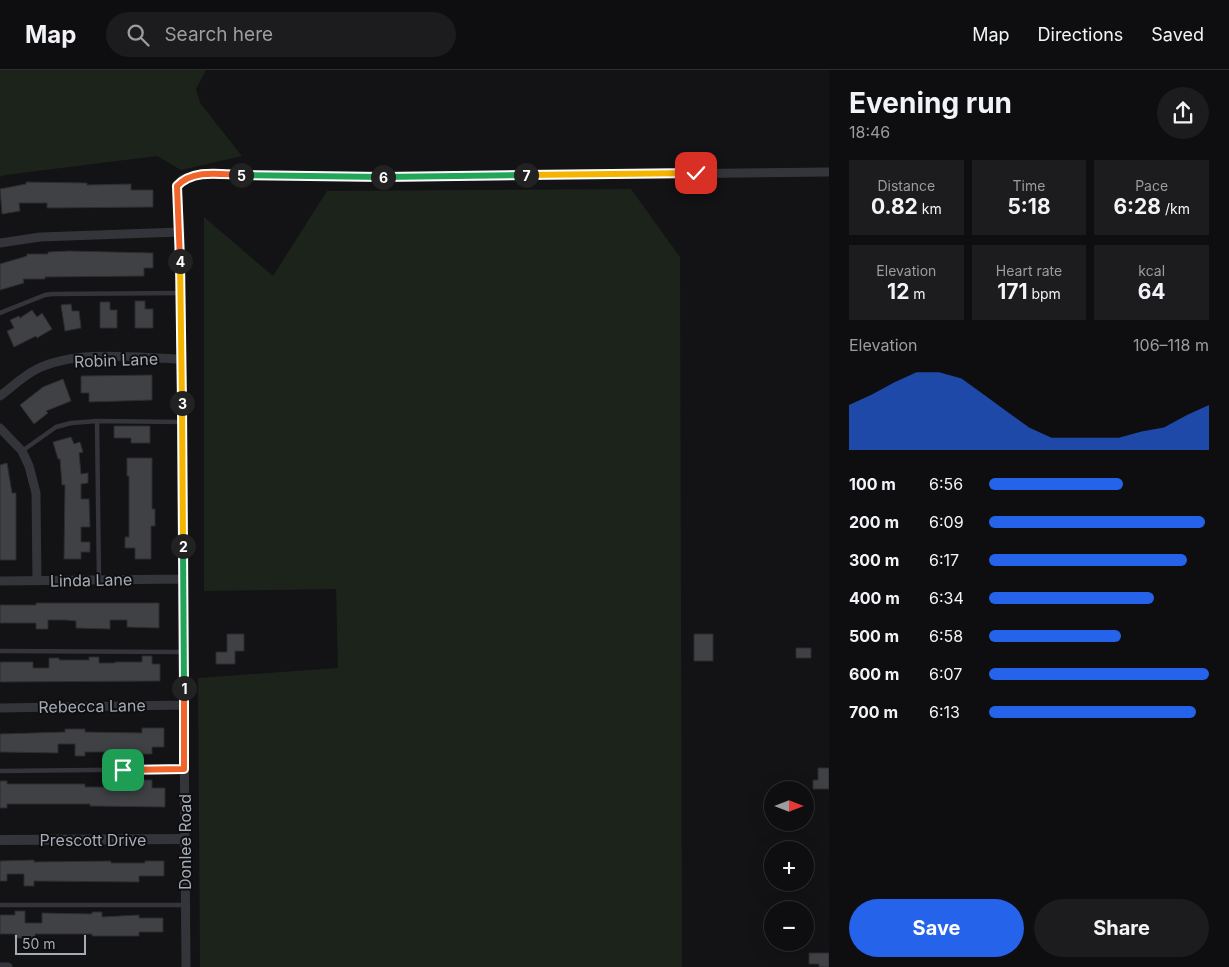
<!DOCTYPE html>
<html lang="en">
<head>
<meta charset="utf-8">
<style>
  :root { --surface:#0e0e10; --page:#1c1c1e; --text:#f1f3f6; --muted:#9b9c9f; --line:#2e2e30; --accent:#2563eb }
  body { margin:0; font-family:Inter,sans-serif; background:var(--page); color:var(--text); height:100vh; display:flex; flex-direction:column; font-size:19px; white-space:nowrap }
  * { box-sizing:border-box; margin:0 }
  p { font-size:16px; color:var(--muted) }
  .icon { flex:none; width:28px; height:28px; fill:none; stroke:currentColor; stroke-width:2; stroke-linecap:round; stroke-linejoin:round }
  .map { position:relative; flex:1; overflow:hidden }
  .details { display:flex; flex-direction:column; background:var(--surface); width:400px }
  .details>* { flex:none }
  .needle { width:32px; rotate:90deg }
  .tools { position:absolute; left:764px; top:711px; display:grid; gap:10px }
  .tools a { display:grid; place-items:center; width:50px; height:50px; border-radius:50%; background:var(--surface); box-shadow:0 5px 20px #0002,0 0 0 1px var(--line); font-size:25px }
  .scale { position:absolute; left:15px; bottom:12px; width:71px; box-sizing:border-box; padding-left:5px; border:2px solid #a4abb5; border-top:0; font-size:14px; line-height:18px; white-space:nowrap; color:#a4abb5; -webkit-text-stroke:4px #0e0e10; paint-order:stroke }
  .pin { position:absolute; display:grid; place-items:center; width:42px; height:42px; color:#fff; margin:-21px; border-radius:10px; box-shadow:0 2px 8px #0006 }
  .km { position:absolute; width:25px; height:25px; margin:-12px; border-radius:50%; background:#222; color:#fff; font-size:14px; line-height:25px; text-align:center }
  .round { display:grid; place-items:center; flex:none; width:52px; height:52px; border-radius:26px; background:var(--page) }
  .head { display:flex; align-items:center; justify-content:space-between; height:85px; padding:0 20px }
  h1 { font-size:28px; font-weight:700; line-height:38px }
  .metrics { display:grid; grid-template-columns:repeat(3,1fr); gap:8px; height:85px; padding:5px 20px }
  .metrics div { display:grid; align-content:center; border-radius:0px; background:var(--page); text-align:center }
  .metrics b { font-size:21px; font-weight:700 }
  .metrics small { font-size:14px; font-weight:400 }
  .metrics p { font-size:14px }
  .chart { height:140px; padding:10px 20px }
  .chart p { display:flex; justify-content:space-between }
  .chart svg { width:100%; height:90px; margin-top:5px; fill:var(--accent); opacity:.7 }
  .action { display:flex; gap:10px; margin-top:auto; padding:10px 20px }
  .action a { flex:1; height:58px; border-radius:30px; background:var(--accent); color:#fff; font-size:20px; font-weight:700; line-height:58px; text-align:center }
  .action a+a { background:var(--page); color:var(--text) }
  ul { padding:0 20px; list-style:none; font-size:16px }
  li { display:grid; grid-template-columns:80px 60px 1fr; align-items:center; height:38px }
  li i { height:12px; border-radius:6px; background:var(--accent) }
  header { display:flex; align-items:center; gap:30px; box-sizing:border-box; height:70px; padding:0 25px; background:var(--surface); border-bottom:1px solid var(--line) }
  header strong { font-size:24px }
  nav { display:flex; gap:28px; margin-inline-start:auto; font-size:18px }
  .search { width:350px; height:45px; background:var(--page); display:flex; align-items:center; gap:12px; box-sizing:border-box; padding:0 18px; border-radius:28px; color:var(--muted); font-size:19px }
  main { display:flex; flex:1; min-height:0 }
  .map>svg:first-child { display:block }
  .green { fill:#1b231b }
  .building { fill:#3f4145; stroke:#2d2d31 }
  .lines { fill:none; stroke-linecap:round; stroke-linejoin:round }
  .service { stroke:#34353a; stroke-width:4.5 }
  .minor { stroke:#34353a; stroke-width:9 }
  .tertiary { stroke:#34353a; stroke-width:10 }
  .split-1-casing { stroke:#fff; stroke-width:10 }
  .split-2-casing { stroke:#fff; stroke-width:10 }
  .split-3-casing { stroke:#fff; stroke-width:10 }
  .split-4-casing { stroke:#fff; stroke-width:10 }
  .split-5-casing { stroke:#fff; stroke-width:10 }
  .split-6-casing { stroke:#fff; stroke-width:10 }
  .split-7-casing { stroke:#fff; stroke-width:10 }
  .split-8-casing { stroke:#fff; stroke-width:10 }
  .split-1 { stroke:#f0652b; stroke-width:6 }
  .split-2 { stroke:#22a559; stroke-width:6 }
  .split-3 { stroke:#f5b400; stroke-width:6 }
  .split-4 { stroke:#f5b400; stroke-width:6 }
  .split-5 { stroke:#f0652b; stroke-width:6 }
  .split-6 { stroke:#22a559; stroke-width:6 }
  .split-7 { stroke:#22a559; stroke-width:6 }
  .split-8 { stroke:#f5b400; stroke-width:6 }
  .labels { text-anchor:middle; stroke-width:4; stroke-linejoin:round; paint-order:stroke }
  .street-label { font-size:16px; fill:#a4abb5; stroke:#0e0e10 }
</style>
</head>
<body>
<header>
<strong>Map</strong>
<div class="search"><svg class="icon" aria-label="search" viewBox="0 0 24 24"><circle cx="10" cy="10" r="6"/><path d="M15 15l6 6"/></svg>Search here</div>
<nav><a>Map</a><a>Directions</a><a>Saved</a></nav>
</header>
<main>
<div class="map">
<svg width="829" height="897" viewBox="0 0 829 897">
  <rect width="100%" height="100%" fill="#131315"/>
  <path class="green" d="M0,0H206L196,19L200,33L242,86L181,100L157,86L5,105L0,107Z
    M631,119L680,187L682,897H200L198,608L338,598L336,519L204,521V147L273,206L327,121Z"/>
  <path class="building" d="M26,112L87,113V115L131,114V120H153V137L47,138V133H19L20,141L2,144L0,119L26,114Z
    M69,181L153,183V198H144V206L45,207V209H23L24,213L0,220V194L27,186V184H48V182Z
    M135,231H145V239H153V258H135Z
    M100,232H110V240H117V258H100Z
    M71,234L72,241H79L81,258L65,261L61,235Z
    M32,240L37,247L42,243L52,259L37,268L36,266L14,277L7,261L14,258L10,250L19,246L20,248Z
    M152,305V330L89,332V323H81V306Z
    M63,309L71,331L46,341L48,343L34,354L20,335L43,317Z
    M114,356H150V373H131V368H114Z
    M71,367L74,374L80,372L83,382L79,383L81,404L88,403V413L81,414V429H89L90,457H81V472H90V482H81V489H64L65,415H62L60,389H58L53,372Z
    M127,388H152V439H155V456H151V489H135V478H125V467H129V406H127Z
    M7,393L12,423H16V490H0V395Z
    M36,533H159V558L127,557V550H110V559L76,558V551L66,550H48V559H36V553H0V535H36Z
    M227,564H244V581H235V594H216V582H227Z
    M694,564H713V591H694Z
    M796,578H811V588H796Z
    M142,586H152V594H160V611L0,612V592H33V598H49V588H59V590H89V587H99V593H115V592H142Z
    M142,658H164V677H152V684H142V682H85V686H75V674H58V683L0,682V664L65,662V659H85V662L142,663Z
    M818,698H829V719H813V710H818Z
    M142,710H152V718H165V737L90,736V734H7V738H0V711H7V714H85V717H119L142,716Z
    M34,790V792L111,791V793H145V791H164V806H139V812L34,811V816H24V804H7V811H0V791Z
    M15,841H25V853H42V843L92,844V842H102V847L139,845V848H163V862H139V866H92V864H35V868H15V864H0V845H15Z
    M809,883H829V897H819V894H809Z"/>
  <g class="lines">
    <path class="service" d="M0,243L45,225L52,224L181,223
      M97,351L99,510
      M22,381L56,357L71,353L97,351L182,352
      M0,581L183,582
      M0,701L184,699
      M0,835H186"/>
    <path class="minor" d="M0,173L40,167L180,162
      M0,326C12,317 23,306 37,299C78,279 137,288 181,289
      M0,358L22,381L29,396L36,423L37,511
      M0,511L183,509
      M0,638L184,635
      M0,897H8
      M186,897L180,162L177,116L183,109L203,104L394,107L829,102"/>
    <path class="tertiary" d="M0,770L185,769"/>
  </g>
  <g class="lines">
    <g class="split-1-casing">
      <path id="split-1" d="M123,700L184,699V618"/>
    </g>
    <g class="split-2-casing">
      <path id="split-2" d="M183,476L184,618"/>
    </g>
    <g class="split-3-casing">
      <path id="split-3" d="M182,333L183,476"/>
    </g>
    <g class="split-4-casing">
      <path id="split-4" d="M180,191L182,333"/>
    </g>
    <g class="split-5-casing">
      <path id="split-5" d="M180,191L177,116C193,99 219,104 241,105"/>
    </g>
    <g class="split-6-casing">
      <path id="split-6" d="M241,105L383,107"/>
    </g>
    <g class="split-7-casing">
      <path id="split-7" d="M383,107L526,105"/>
    </g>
    <g class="split-8-casing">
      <path id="split-8" d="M526,105L696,103"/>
    </g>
    <use href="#split-1" class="split-1"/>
    <use href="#split-2" class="split-2"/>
    <use href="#split-3" class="split-3"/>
    <use href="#split-4" class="split-4"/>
    <use href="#split-5" class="split-5"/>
    <use href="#split-6" class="split-6"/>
    <use href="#split-7" class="split-7"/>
    <use href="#split-8" class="split-8"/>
  </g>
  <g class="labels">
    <g class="street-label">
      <text transform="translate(116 290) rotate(-2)" y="6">Robin Lane</text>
      <text transform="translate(91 510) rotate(-1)" y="6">Linda Lane</text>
      <text transform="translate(92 636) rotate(-1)" y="6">Rebecca Lane</text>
      <text x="93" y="776">Prescott Drive</text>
      <text transform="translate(185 772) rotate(-90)" y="6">Donlee Road</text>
    </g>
  </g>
</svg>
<div class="tools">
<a><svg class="needle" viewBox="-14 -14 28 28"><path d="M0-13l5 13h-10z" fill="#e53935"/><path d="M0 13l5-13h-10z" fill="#9b9c9f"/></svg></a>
<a>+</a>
<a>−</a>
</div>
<div class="scale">50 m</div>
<div class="pin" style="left:123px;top:700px;background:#1e9e55"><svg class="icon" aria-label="arrive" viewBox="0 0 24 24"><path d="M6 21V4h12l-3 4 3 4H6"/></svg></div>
<div class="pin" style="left:696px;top:103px;background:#d93025"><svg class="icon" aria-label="check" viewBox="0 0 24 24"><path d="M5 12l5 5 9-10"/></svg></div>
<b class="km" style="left:184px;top:618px">1</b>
<b class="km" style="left:183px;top:476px">2</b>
<b class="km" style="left:182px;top:333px">3</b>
<b class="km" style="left:180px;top:191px">4</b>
<b class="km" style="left:241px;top:105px">5</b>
<b class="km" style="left:383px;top:107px">6</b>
<b class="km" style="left:526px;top:105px">7</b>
</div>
<section class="details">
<div class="head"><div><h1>Evening run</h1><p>18:46</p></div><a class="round"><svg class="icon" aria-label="share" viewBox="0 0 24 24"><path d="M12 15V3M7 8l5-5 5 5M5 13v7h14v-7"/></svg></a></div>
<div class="metrics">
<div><p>Distance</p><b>0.82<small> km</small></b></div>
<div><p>Time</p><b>5:18</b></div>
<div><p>Pace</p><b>6:28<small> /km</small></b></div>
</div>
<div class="metrics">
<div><p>Elevation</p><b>12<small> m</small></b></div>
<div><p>Heart rate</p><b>171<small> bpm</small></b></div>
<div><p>kcal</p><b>64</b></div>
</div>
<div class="chart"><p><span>Elevation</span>106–118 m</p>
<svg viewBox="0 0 160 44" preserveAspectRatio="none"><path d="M0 44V22L10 17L20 11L30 6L40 6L50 9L60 17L70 25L80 33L90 38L100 38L110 38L120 38L130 35L140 33L150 27L160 22V44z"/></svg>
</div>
<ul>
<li><b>100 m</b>6:56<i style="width:61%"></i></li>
<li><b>200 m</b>6:09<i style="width:98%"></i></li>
<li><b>300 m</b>6:17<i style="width:90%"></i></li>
<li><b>400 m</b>6:34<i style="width:75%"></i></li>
<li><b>500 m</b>6:58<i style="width:60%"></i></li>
<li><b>600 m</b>6:07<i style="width:100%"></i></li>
<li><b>700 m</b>6:13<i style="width:94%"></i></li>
</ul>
<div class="action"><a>Save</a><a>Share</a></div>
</section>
</main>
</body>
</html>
